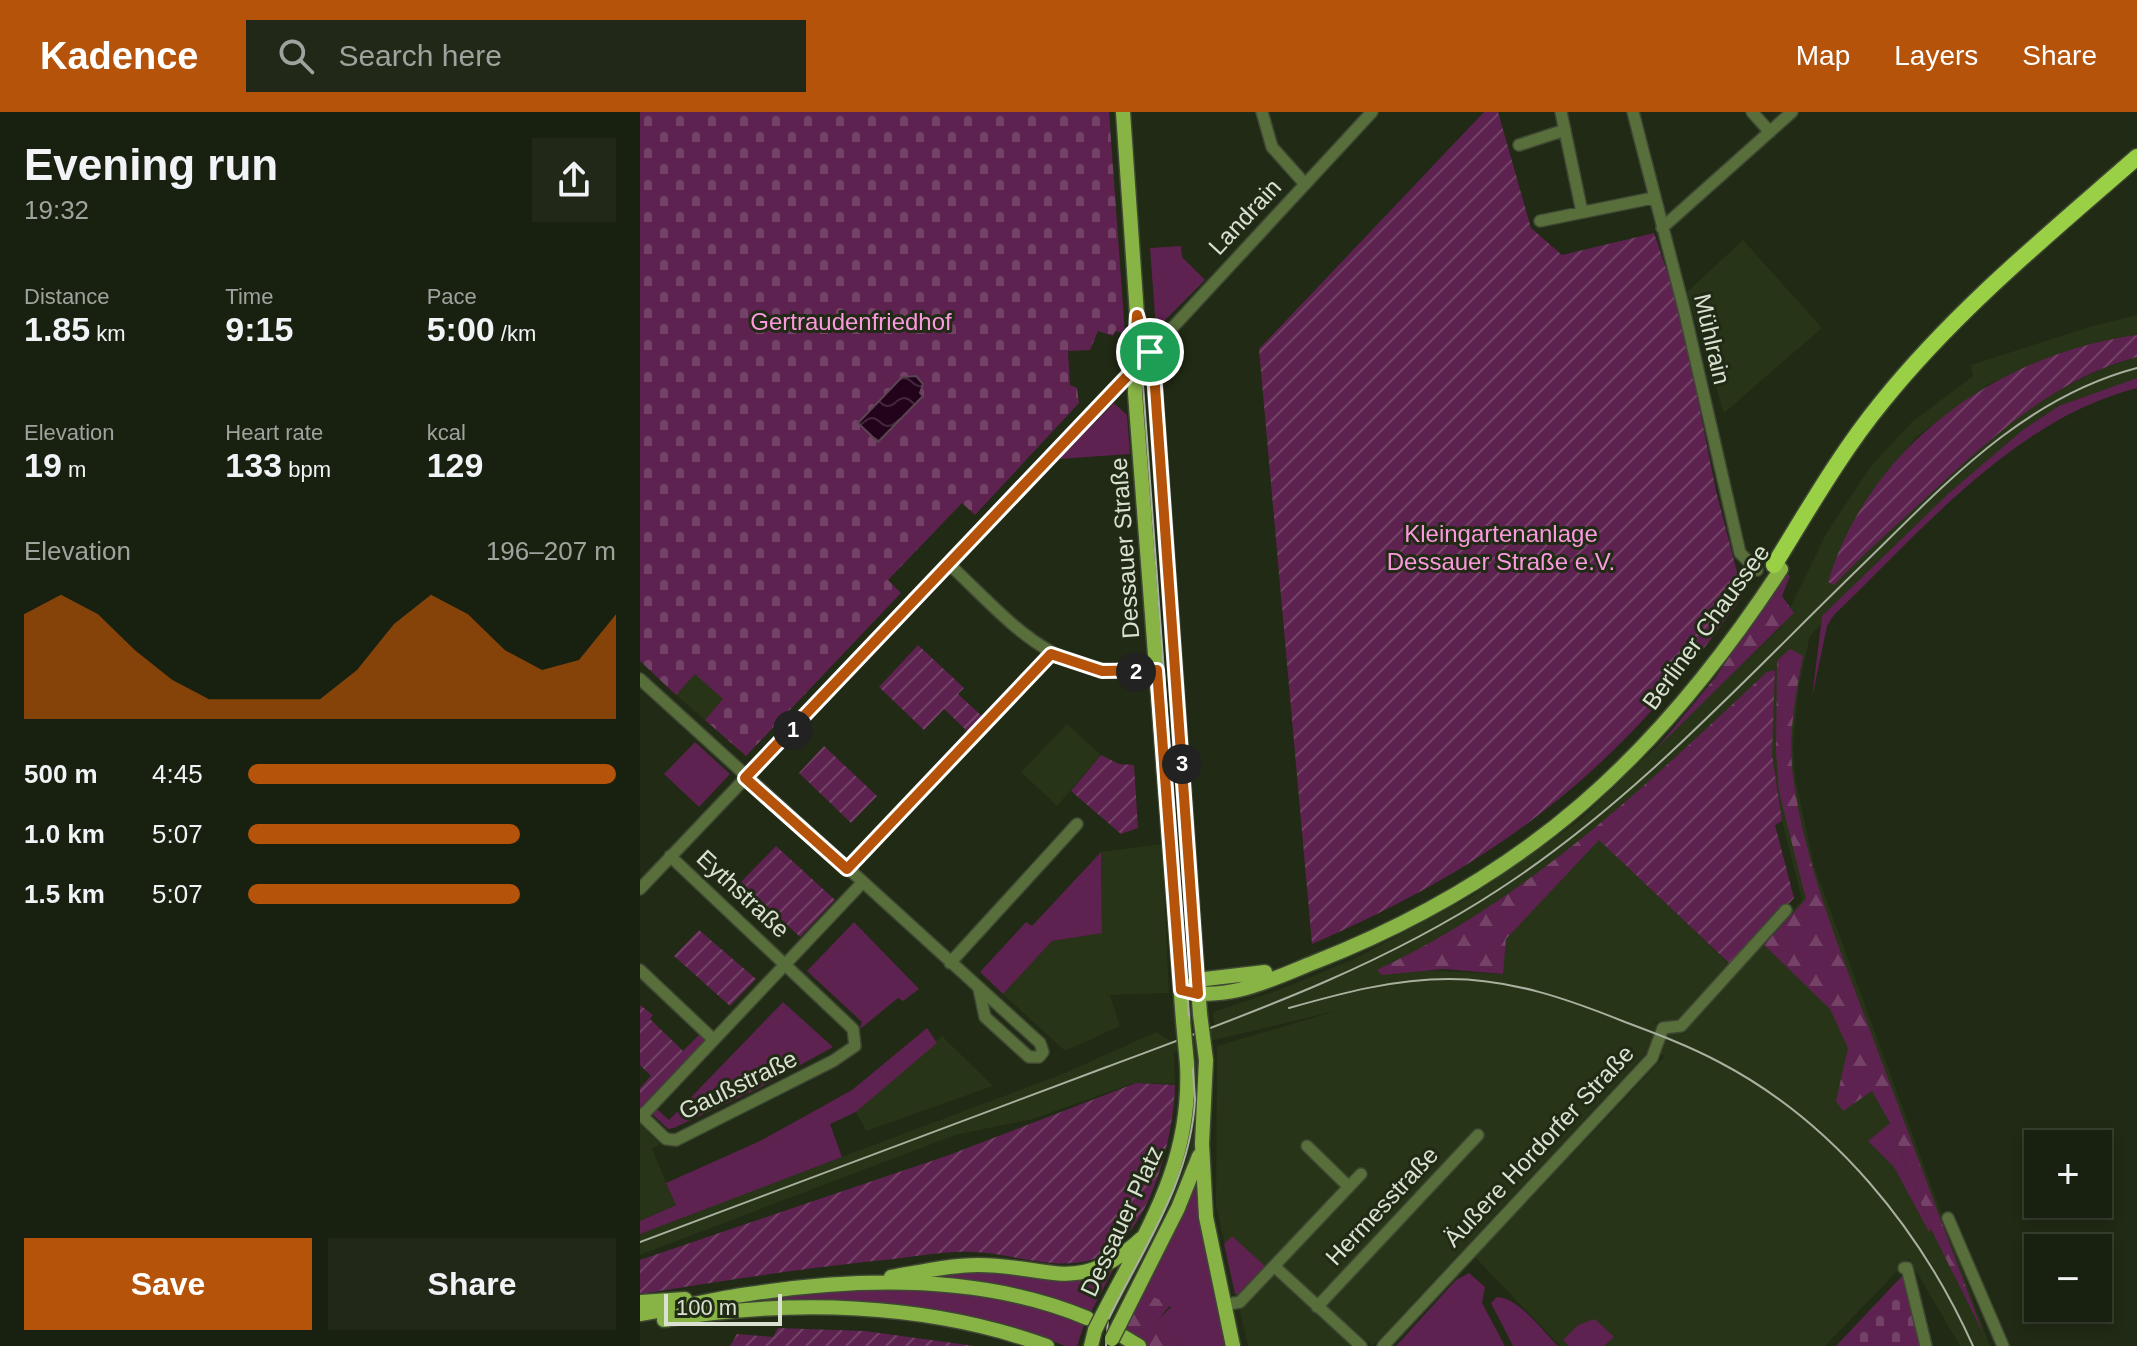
<!DOCTYPE html>
<html lang="en">
<head>
<meta charset="utf-8">
<style>
  :root { --surface:#18200f; --page:#212818; --text:#f1f3f6; --muted:#9fa39e; --line:#363e2f; --accent:#b45309 }
  body { margin:0; font-family:Helvetica,sans-serif; background:var(--page); color:var(--text); height:100vh; display:flex; flex-direction:column; font-size:30px; white-space:nowrap }
  * { box-sizing:border-box; margin:0 }
  p { font-size:26px; color:var(--muted) }
  .icon { flex:none; width:44px; height:44px; fill:none; stroke:currentColor; stroke-width:2; stroke-linecap:round; stroke-linejoin:round }
  .map { position:relative; flex:1; overflow:hidden }
  .drawer { display:flex; flex-direction:column; background:var(--surface); width:640px }
  .drawer>* { flex:none }
  .tools { position:absolute; left:1384px; top:1018px; display:grid; gap:16px }
  .tools a { display:grid; place-items:center; width:88px; height:88px; border-radius:0px; background:var(--surface); box-shadow:0 4px 12px #0003,0 0 0 2px var(--line); font-size:40px }
  .scale { position:absolute; left:24px; bottom:20px; width:118px; box-sizing:border-box; padding-left:8px; border:4px solid #dae1d3; border-top:0; font-size:22px; line-height:28px; white-space:nowrap; color:#dae1d3; -webkit-text-stroke:6px #202a14; paint-order:stroke }
  .pin { position:absolute; display:grid; place-items:center; width:68px; height:68px; color:#fff; margin:-34px; border:4px solid #fff; border-radius:50%; box-shadow:0 2px 8px #0007 }
  .km { position:absolute; width:40px; height:40px; margin:-20px; border-radius:50%; background:#222; color:#fff; font-size:22px; line-height:40px; text-align:center }
  .round { display:grid; place-items:center; flex:none; width:84px; height:84px; border-radius:0px; background:var(--page) }
  .summary { display:flex; align-items:center; justify-content:space-between; height:136px; padding:0 24px }
  h1 { font-size:44px; font-weight:700; line-height:60px }
  .figures { display:grid; grid-template-columns:repeat(3,1fr); gap:12px; height:136px; padding:8px 24px }
  .figures div { display:grid; align-content:center }
  .figures b { font-size:34px; font-weight:700 }
  .figures small { font-size:22px; font-weight:400 }
  .figures p { font-size:22px }
  .chart { height:224px; padding:16px 24px }
  .chart p { display:flex; justify-content:space-between }
  .chart svg { width:100%; height:144px; margin-top:8px; fill:var(--accent); opacity:.7 }
  .cta { display:flex; gap:16px; margin-top:auto; padding:16px 24px }
  .cta a { flex:1; height:92px; border-radius:0px; background:var(--accent); color:#fff; font-size:32px; font-weight:700; line-height:92px; text-align:center }
  .cta a+a { background:var(--page); color:var(--text) }
  ul { padding:0 24px; list-style:none; font-size:26px }
  li { display:grid; grid-template-columns:128px 96px 1fr; align-items:center; height:60px }
  li i { height:20px; border-radius:10px; background:var(--accent) }
  header { display:flex; align-items:center; gap:48px; box-sizing:border-box; height:112px; padding:0 40px; background:var(--accent); color:#fff }
  header strong { font-size:38px }
  nav { display:flex; gap:44px; margin-inline-start:auto; font-size:28px }
  .search { width:560px; height:72px; background:var(--page); display:flex; align-items:center; gap:20px; box-sizing:border-box; padding:0 28px; border-radius:0px; color:var(--muted); font-size:30px }
  main { display:flex; flex:1; min-height:0 }
  .map>svg:first-child { display:block }
  .built { fill:#273417; fill-rule:evenodd }
  .green { fill:#5d224f }
  .forest { fill:url(#forest-firs) }
  .cemetery { fill:url(#cemetery-stones) }
  .garden { fill:url(#garden-furrows) }
  .water { fill:url(#water-waves); stroke:#5a4552; stroke-width:2 }
  .lines { fill:none; stroke-linecap:round; stroke-linejoin:round }
  .minor-casing { stroke:#3e4733; stroke-width:14 }
  .major-casing { stroke:#3e4733; stroke-width:17 }
  .highway-casing { stroke:#3e4733; stroke-width:19 }
  .minor { stroke:#586e3b; stroke-width:11 }
  .major { stroke:#88b445; stroke-width:14 }
  .highway { stroke:#9ad046; stroke-width:16 }
  .tram { stroke:#a8b0a0; stroke-width:2 }
  .rail { stroke:#a8b0a0; stroke-width:2 }
  .major-bridge-casing { stroke:#3e4733; stroke-width:17; stroke-linecap:butt }
  .major-bridge { stroke:#88b445; stroke-width:14 }
  .route-casing { stroke:#fff; stroke-width:16 }
  .route { stroke:#b45309; stroke-width:10 }
  .labels { text-anchor:middle; stroke-width:6; stroke-linejoin:round; paint-order:stroke }
  .street-label { font-size:24px; fill:#dae1d3; stroke:#202a14 }
  .park-label { font-size:24px; fill:#fb99df; stroke:#202a14 }
</style>
</head>
<body>
<header>
<strong>Kadence</strong>
<div class="search"><svg class="icon" aria-label="search" viewBox="0 0 24 24"><circle cx="10" cy="10" r="6"/><path d="M15 15l6 6"/></svg>Search here</div>
<nav><a>Map</a><a>Layers</a><a>Share</a></nav>
</header>
<main>
<section class="drawer">
<div class="summary"><div><h1>Evening run</h1><p>19:32</p></div><a class="round"><svg class="icon" aria-label="share" viewBox="0 0 24 24"><path d="M12 15V3M7 8l5-5 5 5M5 13v7h14v-7"/></svg></a></div>
<div class="figures">
<div><p>Distance</p><b>1.85<small> km</small></b></div>
<div><p>Time</p><b>9:15</b></div>
<div><p>Pace</p><b>5:00<small> /km</small></b></div>
</div>
<div class="figures">
<div><p>Elevation</p><b>19<small> m</small></b></div>
<div><p>Heart rate</p><b>133<small> bpm</small></b></div>
<div><p>kcal</p><b>129</b></div>
</div>
<div class="chart"><p><span>Elevation</span>196–207 m</p>
<svg viewBox="0 0 160 44" preserveAspectRatio="none"><path d="M0 44V12L10 6L20 12L30 23L40 32L50 38L60 38L70 38L80 38L90 29L100 15L110 6L120 12L130 23L140 29L150 26L160 12V44z"/></svg>
</div>
<ul>
<li><b>500 m</b>4:45<i style="width:100%"></i></li>
<li><b>1.0 km</b>5:07<i style="width:74%"></i></li>
<li><b>1.5 km</b>5:07<i style="width:74%"></i></li>
</ul>
<div class="cta"><a>Save</a><a>Share</a></div>
</section>
<div class="map">
<svg width="1497" height="1234" viewBox="0 0 1497 1234">
  <defs>
    <pattern id="forest-firs" width="22" height="20" patternUnits="userSpaceOnUse" patternTransform="scale(2)"><rect width="22" height="20" fill="#5d224f"/><path d="M5 1l3.5 6h-7zM16 11l3.5 6h-7z" fill="#744267"/></pattern>
    <pattern id="cemetery-stones" width="16" height="16" patternUnits="userSpaceOnUse" patternTransform="scale(2)"><rect width="16" height="16" fill="#5d224f"/><path d="M2 7V4a2 2 0 0 1 4 0v3zM10 15v-3a2 2 0 0 1 4 0v3z" fill="#744267"/></pattern>
    <pattern id="garden-furrows" width="10" height="10" patternUnits="userSpaceOnUse" patternTransform="scale(2)"><rect width="10" height="10" fill="#5d224f"/><path d="M-1 1l2-2M0 10L10 0M9 11l2-2" fill="none" stroke="#744267"/></pattern>
    <pattern id="water-waves" width="16" height="10" patternUnits="userSpaceOnUse" patternTransform="scale(2)"><rect width="16" height="10" fill="#23021b"/><path d="M0 5q4-4 8 0t8 0" fill="none" stroke="#42273b"/></pattern>
  </defs>
  <rect width="100%" height="100%" fill="#202a14"/>
  <path class="built" d="M1103,128L1182,216L1084,301L1047,180Z
    M1497,203V223L1421,241L1349,272L1276,325L1221,399L1203,432L1401,287L1461,257L1497,245V270L1403,312L1329,368L1249,444L1170,524L1159,573L1153,634L1155,664L1174,754L1350,1234H1320L1269,1147L1185,1234H920L835,1145L1025,944L1010,937L733,1234L684,1192L844,1022L838,1016L671,1195L714,1234H608L576,1094L577,934L696,899L558,932L561,970L556,1027L551,1051L473,1210L467,1207L542,1052L553,995L550,935L534,941L535,972L494,971L393,1007L315,1023L0,1143V1121L425,961L516,920L531,929L574,913L573,900L639,878L716,846L832,784L940,708L1141,515L1186,422L1231,354L1272,310L1333,264L1331,253L1449,215ZM1132,642L1142,709L1162,788L1059,899L1044,922L1013,910L1039,909L1092,855L959,727ZM866,827L862,862L778,858Z
    M55,562L84,587L65,608L36,583Z
    M427,612L461,643L417,694L381,660Z
    M522,732L529,881L470,883L480,914L425,939L363,882L412,829L462,820L461,740Z
    M302,924L353,974L226,1019L216,1000Z
    M0,1012L20,1032L12,1037L36,1093L0,1109Z"/>
  <path class="green" d="M541,134L542,145L565,168L521,212L515,205L510,136Z
    M1497,266V276C1373,308 1283,418 1194,503L1187,514L1172,586L1182,504L1309,381L1384,317L1419,294Z
    M474,291L487,303L490,342L419,347Z
    M55,630L90,662L59,695L24,662Z
    M461,740L462,821L412,829L363,882L340,860L386,810L392,814Z
    M214,810L279,877L263,889L258,886L219,918L222,910L167,859Z
    M143,890L193,935L117,977L34,1016L28,1017L11,1001L16,996L29,1008Z
    M287,916L297,931L216,1000L190,1012L202,1045L0,1122V1109L36,1093L26,1071L120,1029L212,978Z
    M1250,1011L1291,1117L1289,1120L1254,1055L1228,1029Z
    M556,1066L565,1139L587,1234H540L513,1213L531,1195L500,1180Z
    M592,1124L625,1154L598,1182H595L584,1132Z
    M473,1158L450,1202L282,1164L302,1160Z
    M829,1161L845,1175L842,1191L865,1234H756L816,1168Z
    M266,1174L371,1186L445,1210L437,1234H425C316,1189 197,1186 81,1194V1190L152,1179Z
    M857,1185C879,1186 903,1219 918,1234H873L851,1191Z
    M955,1207L974,1225L964,1234H929L923,1228L938,1213Z"/>
  <path class="forest" d="M1146,461L1150,464L1142,484L1154,501L1016,637L1075,566Z
    M1150,537L1163,544C1155,585 1147,628 1154,671C1167,761 1204,847 1235,932C1272,1029 1307,1126 1344,1223L1291,1117L1250,1011L1232,979L1203,999L1196,989L1208,936L1190,897L1124,833L1166,787L1139,680L1136,640L1137,549Z
    M1135,558L959,728L866,827L863,862L804,857L742,863L737,858C889,787 1006,673 1127,560Z
    M500,1180L531,1192L514,1213L540,1234H507L485,1220Z"/>
  <path class="cemetery" d="M0,0H469L485,222L475,219L473,224L458,219L450,238L428,239L430,273L437,276L439,291L335,403L322,391L248,468L261,481L106,644L65,608L83,587L55,562L36,583L0,549Z
    M1263,1163L1280,1234H1196Z"/>
  <path class="garden" d="M844,0H858L891,116L922,143L1014,121L1040,198L1076,379L1103,483C984,654 863,749 672,832L619,237Z
    M1497,223V245C1420,265 1359,319 1302,371C1266,405 1228,437 1194,473L1188,470C1230,332 1359,242 1497,223Z
    M278,533L324,576L318,582L344,606L329,621L304,597L284,618L239,575Z
    M1135,558L1132,642L1142,709L1135,713L1154,786L1092,854L959,728Z
    M184,634L237,684L211,711L159,661Z
    M461,643L479,652L494,653L498,716L481,722L431,679Z
    M136,734L195,788L160,825L101,770Z
    M59,818L116,867L90,894L34,844Z
    M0,893L13,903L10,907L43,939L61,921L69,929L4,999L0,996V976L11,964L0,953Z
    M496,971L535,973C534,1023 512,1116 465,1142C425,1164 375,1141 333,1140C307,1139 280,1144 254,1147C169,1155 84,1169 0,1182V1148L309,1043Z
    M138,1216L225,1219L335,1234H90L97,1222L133,1225Z"/>
  <path class="water" d="M276,264L283,272L280,281L283,284L238,330L218,311L262,265Z"/>
  <g class="lines">
    <g class="minor-casing">
      <path id="minor" d="M622,0L632,35L665,72
        M921,0L942,100
        M993,0L1044,197L1100,441L1117,458
        M1112,0L1130,20
        M879,33L925,18
        M900,109L1013,86
        M1022,116L1152,0
        M510,240L732,0
        M310,453C380,519 413,567 517,558
        M0,567L400,931L403,940L399,945H389L345,905L339,877
        M207,757L411,542
        M0,777L494,257
        M310,851L437,712
        M0,858L73,927
        M0,1002L26,1027L36,1028L193,949L215,934L213,917L30,744
        M2,1004L222,771
        M667,1034L709,1075
        M721,1062L634,1154L721,1234
        M1308,1106L1363,1234
        M1264,1156H1267L1286,1234
        M584,1193L600,1190L634,1154
        M677,1195L838,1023
        M743,1234L1012,946L1023,916L1041,914L1146,798"/>
    </g>
    <g class="major-casing">
      <path id="major" d="M483,0L497,203L495,281L543,909
        M499,211L514,261L560,902
        M541,878C587,891 632,867 675,850C886,767 1018,645 1141,457
        M541,878L565,867L625,860
        M566,948L562,1032L566,1105L593,1234
        M251,1165C280,1160 309,1153 338,1153C411,1153 438,1185 502,1126
        M0,1190L45,1187
        M0,1202C36,1197 72,1187 109,1182C220,1165 342,1162 447,1206
        M462,1204C506,1118 552,1053 547,952
        M24,1208C150,1187 286,1190 407,1234
        M479,1213L538,1096L559,1044
        M484,1225L499,1234
        M451,1234L455,1218"/>
    </g>
    <g class="highway-casing">
      <path id="highway" d="M1134,453C1168,398 1201,340 1242,290C1316,198 1408,123 1497,45"/>
    </g>
    <use href="#minor" class="minor"/>
    <use href="#major" class="major"/>
    <use href="#highway" class="highway"/>
    <path class="tram" d="M466,1234L468,1208C503,1136 551,1069 555,987L503,273"/>
    <path class="rail" d="M649,896C702,881 754,867 809,867C871,867 928,887 985,910C1017,922 1049,934 1079,950C1194,1010 1281,1118 1333,1234
      M0,1130C155,1072 310,1014 464,956C600,905 736,858 858,778C991,692 1101,571 1214,461C1299,379 1379,287 1497,256"/>
    <g class="major-bridge-casing">
      <path id="major-bridge" d="M560,902L566,948
        M543,909L547,952
        M455,1218L462,1204
        M472,1227L479,1213"/>
    </g>
    <use href="#major-bridge" class="major-bridge"/>
  </g>
  <g class="lines">
    <g class="route-casing">
      <path id="route" d="M497,203L514,261L558,882L541,878L517,558L462,559L411,542L207,757L105,666L494,257Z"/>
    </g>
    <use href="#route" class="route"/>
  </g>
  <g class="labels">
    <g class="street-label">
      <text transform="translate(605 105) rotate(-47)" y="8">Landrain</text>
      <text transform="translate(1072 227) rotate(77)" y="8">Mühlrain</text>
      <text transform="translate(485 436) rotate(-94)" y="8">Dessauer Straße</text>
      <text transform="translate(1066 515) rotate(-54)" y="8">Berliner Chaussee</text>
      <text transform="translate(103 782) rotate(43)" y="8">Eythstraße</text>
      <text transform="translate(98 973) rotate(-26)" y="8">Gaußstraße</text>
      <text transform="translate(899 1034) rotate(-47)" y="8">Äußere Hordorfer Straße</text>
      <text transform="translate(742 1094) rotate(-47)" y="8">Hermesstraße</text>
      <text transform="translate(482 1109) rotate(-65)" y="8">Dessauer Platz</text>
    </g>
    <g class="park-label">
      <text x="211" y="218">Gertraudenfriedhof</text>
      <text x="861" y="430">Kleingartenanlage<tspan x="861" dy="28">Dessauer Straße e.V.</tspan></text>
    </g>
  </g>
</svg>
<div class="tools">
<a>+</a>
<a>−</a>
</div>
<div class="scale">100 m</div>
<div class="pin" style="left:510px;top:240px;background:#1e9e55"><svg class="icon" aria-label="arrive" viewBox="0 0 24 24"><path d="M6 21V4h12l-3 4 3 4H6"/></svg></div>
<b class="km" style="left:153px;top:618px">1</b>
<b class="km" style="left:496px;top:560px">2</b>
<b class="km" style="left:542px;top:652px">3</b>
</div>
</main>
</body>
</html>
